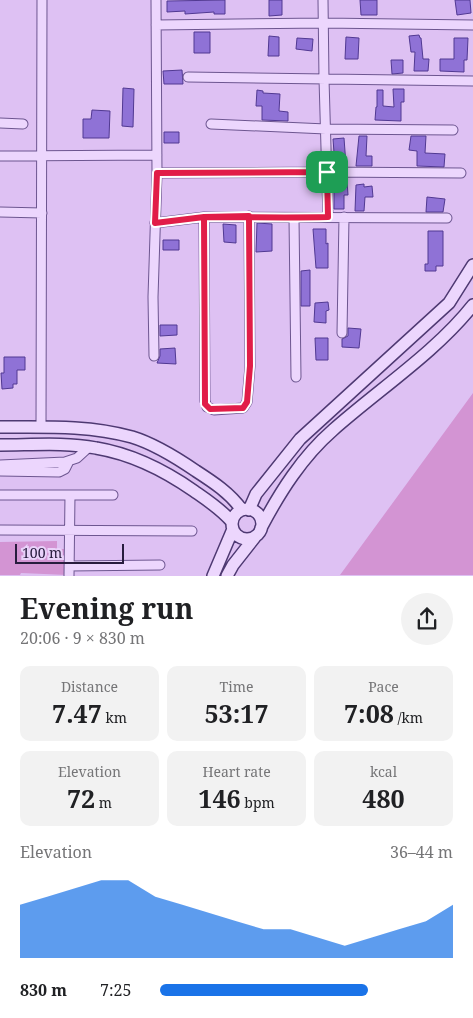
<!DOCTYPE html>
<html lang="en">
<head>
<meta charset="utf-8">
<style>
  :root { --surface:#fff; --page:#f2f2f2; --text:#202124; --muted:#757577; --accent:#1a73e8 }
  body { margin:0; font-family:"Noto Serif",serif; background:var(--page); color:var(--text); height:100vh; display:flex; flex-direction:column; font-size:19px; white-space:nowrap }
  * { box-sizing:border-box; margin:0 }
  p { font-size:16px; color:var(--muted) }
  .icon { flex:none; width:28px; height:28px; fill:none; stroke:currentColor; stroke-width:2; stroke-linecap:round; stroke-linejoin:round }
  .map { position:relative; height:576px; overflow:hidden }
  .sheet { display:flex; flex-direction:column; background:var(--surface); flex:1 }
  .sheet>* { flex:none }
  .scale { position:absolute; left:15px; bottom:12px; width:109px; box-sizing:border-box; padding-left:5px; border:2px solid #281c3e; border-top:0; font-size:14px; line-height:18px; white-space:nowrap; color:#281c3e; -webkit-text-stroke:4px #e9d2fa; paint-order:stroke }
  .pin { position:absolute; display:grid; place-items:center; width:42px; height:42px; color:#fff; margin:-21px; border-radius:10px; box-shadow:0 2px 8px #0006 }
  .round { display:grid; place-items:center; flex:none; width:52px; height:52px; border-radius:26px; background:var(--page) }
  .head { display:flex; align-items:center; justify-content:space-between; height:85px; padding:0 20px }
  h1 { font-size:28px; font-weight:700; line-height:38px }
  .metrics { display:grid; grid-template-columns:repeat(3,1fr); gap:8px; height:85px; padding:5px 20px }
  .metrics div { display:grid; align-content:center; border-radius:10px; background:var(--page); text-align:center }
  .metrics b { font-size:25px; font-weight:700 }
  .metrics small { font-size:14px; font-weight:400 }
  .metrics p { font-size:14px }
  .chart { height:140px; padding:10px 20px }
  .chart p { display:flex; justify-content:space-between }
  .chart svg { width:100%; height:90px; margin-top:5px; fill:var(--accent); opacity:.7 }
  ul { padding:0 20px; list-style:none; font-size:16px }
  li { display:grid; grid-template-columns:80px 60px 1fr; align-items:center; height:38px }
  li i { height:12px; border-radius:6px; background:var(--accent) }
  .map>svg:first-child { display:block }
  .green { fill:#d394d3 }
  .building { fill:#8f72d6; stroke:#513992 }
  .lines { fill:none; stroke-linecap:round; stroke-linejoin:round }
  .street-casing { stroke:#6d5690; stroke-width:11 }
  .secondary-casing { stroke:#4e3972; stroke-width:14 }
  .street { stroke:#ecd6fd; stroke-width:9 }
  .secondary { stroke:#ecd6fd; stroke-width:11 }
  .route-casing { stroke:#fff; stroke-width:10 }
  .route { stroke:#e11d48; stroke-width:6 }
</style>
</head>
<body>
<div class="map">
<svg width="473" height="576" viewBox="0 0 473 576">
  <rect width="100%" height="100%" fill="#dec1f3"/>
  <path class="green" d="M473,393V575H340Z
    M57,541V549H67V575L21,573L20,575H0V542Z"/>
  <path class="building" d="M225,0V14H214V12L185,14V11L167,12V1Z
    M269,0H282V15L269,16Z
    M360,0H377V15H361Z
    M455,0H470L471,13L457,15Z
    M194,32H210V53H194Z
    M419,35L420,38H421L423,59H429L428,71H414L415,52H411L409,36Z
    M269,36L279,37V56H268Z
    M346,37L359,38L358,59H345Z
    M297,38L313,39L312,51L296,49Z
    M454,38H468L467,60H464V72L440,71V59H454Z
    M391,60H403V73L392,74Z
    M182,70L183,84H164L163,71Z
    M123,88L134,89L133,127L122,126Z
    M393,89H404V102H401V121L375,120L376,107H377V90H383V106L394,107Z
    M257,90L263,91V93L280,94L279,111L288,112V121L262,120V106H256Z
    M92,110L110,111L109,138H83V119H91Z
    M164,132H179V143H164Z
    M359,136H367L366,156H372V166H356Z
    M411,136H426L425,153L445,154L444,167L417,166V151L409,150Z
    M344,138L346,165L335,166L333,139Z
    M334,181H347L348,195H344V209H334Z
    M364,184V187L372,186L373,197H365L364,211H355L356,185Z
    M427,197L445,199L443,212H426Z
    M257,223L272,224V251L256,252Z
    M223,224L236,225V243L224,242Z
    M313,229H326V244L328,243V268H316Z
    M428,231H443V266H436V271H425V264H428Z
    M163,240H179V250H163Z
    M310,270V306H301V271Z
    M328,302L329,310L326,311V323L314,322L315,303Z
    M160,325H177V335L160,336Z
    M348,328L361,329L359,348L342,347V339L348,336Z
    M315,338H328V360H316Z
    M175,348L176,364L157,363L160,356V349Z
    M4,357H25V370H17V384H13V388L2,389L1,373H4Z"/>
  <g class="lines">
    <g class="street-casing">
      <path id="street" d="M323,0L324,79L328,217
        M156,25L324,23L473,25
        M188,77L473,81
        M0,123L23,124
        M211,124L326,129L453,130
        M0,156L157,155
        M157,173L327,172L461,173
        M0,212L42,213
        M204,217L205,401L207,407L214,410L243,408L247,402L250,366L249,216
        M294,218L296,377
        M155,223L204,217L447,218
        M342,333L344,217
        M154,356L153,297L157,173L156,0
        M41,427L42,0
        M0,465L65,462L77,458L89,447
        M0,471L59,472L65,469L69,461
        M0,495H113
        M0,530L192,531
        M69,566L160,565
        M69,576L70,495"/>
    </g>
    <g class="secondary-casing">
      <path id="secondary" d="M0,427C44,427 89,425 132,437C155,444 177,458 196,471C213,482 230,493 242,510
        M0,445C32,445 65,442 96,448C132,454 164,470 194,491C207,500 221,509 232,522
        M232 524a15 15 0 1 1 30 0a15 15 0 1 1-30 0Z
        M249,510L256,494L300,439L449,303L473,265
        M261,528C280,492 302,457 333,430C378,390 436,352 473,305
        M213,576L233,529
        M227,576L233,565L255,537"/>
    </g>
    <use href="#street" class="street"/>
    <use href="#secondary" class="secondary"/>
  </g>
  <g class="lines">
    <g class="route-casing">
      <path id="route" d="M327,172L157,173L155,223L204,217L249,216L250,366L247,402L243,408L210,409L205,404V401L204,217C245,217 286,218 328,217L327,172"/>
    </g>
    <use href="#route" class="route"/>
  </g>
</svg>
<div class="scale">100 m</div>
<div class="pin" style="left:327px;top:172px;background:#1e9e55"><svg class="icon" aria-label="arrive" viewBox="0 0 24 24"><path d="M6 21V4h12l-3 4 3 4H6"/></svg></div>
</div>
<section class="sheet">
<div class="head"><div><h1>Evening run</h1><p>20:06 · 9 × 830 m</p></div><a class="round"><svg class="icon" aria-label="share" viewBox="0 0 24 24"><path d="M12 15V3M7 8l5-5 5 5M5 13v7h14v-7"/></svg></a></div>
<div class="metrics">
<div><p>Distance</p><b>7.47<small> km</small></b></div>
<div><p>Time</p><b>53:17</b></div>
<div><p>Pace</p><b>7:08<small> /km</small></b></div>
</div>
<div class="metrics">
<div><p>Elevation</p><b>72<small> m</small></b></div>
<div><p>Heart rate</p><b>146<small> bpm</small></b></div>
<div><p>kcal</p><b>480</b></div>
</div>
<div class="chart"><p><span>Elevation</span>36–44 m</p>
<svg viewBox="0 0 160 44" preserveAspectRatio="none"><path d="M0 44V18L10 14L20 10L30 6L40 6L50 14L60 18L70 22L80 26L90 30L100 30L110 34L120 38L130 34L140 30L150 26L160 18V44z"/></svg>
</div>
<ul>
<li><b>830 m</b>7:25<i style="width:71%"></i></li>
</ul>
</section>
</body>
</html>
